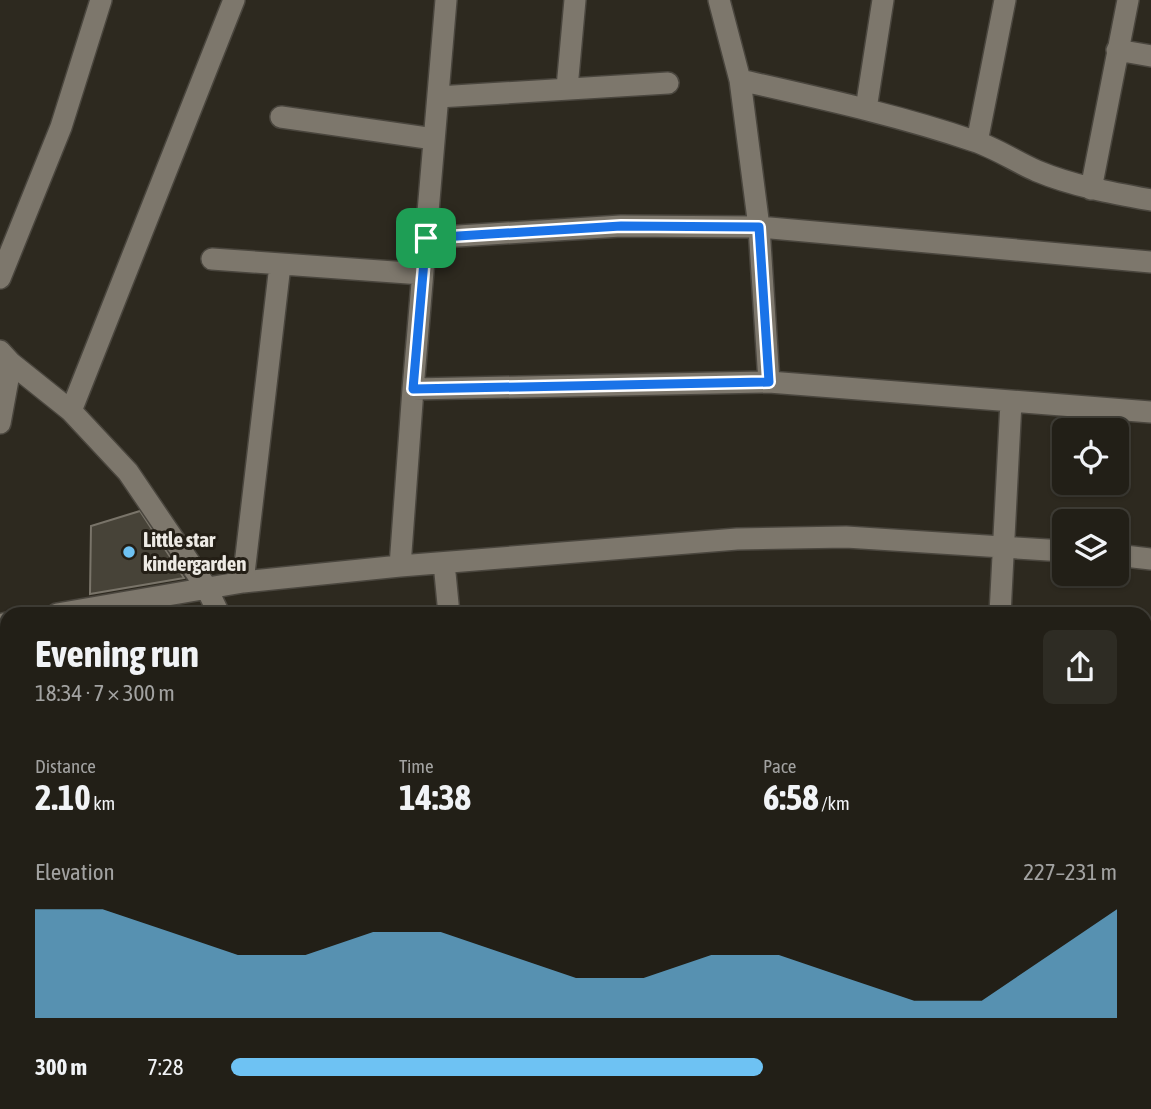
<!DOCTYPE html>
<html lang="en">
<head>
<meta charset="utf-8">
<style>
  :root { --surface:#221f17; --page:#2e2c24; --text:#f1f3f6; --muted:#a2a2a1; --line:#3f3d36; --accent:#6ec2f3 }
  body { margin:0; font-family:"Asap Condensed",sans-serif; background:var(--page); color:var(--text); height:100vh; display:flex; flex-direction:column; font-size:26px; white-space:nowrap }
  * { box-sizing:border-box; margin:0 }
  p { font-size:23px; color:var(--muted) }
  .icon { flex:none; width:38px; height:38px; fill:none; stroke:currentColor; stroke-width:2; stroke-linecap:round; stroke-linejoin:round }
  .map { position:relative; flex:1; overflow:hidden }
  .drawer { position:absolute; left:0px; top:607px; width:1152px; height:502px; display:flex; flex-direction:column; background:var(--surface); border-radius:21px 21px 0 0; box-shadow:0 2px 5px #0004,0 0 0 2px var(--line) }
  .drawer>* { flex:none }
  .buttons { position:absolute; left:1052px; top:418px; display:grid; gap:14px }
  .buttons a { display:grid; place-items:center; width:77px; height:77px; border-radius:10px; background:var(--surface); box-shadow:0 2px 5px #0004,0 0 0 2px var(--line); font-size:35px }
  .pin { position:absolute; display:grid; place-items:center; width:60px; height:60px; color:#fff; margin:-30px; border-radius:14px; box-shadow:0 4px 10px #0006 }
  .round { display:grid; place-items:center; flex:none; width:74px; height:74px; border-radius:10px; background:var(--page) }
  .headline { display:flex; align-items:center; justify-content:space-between; height:119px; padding:0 35px }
  h1 { font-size:38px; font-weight:700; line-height:52px }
  .stats { display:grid; grid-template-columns:repeat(3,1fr); gap:10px; height:119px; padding:7px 35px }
  .stats div { display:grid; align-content:center }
  .stats b { font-size:35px; font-weight:700 }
  .stats small { font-size:19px; font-weight:400 }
  .stats p { font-size:19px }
  .chart { height:196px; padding:14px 35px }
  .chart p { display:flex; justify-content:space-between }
  .chart svg { width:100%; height:126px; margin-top:7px; fill:var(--accent); opacity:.7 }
  ul { padding:0 35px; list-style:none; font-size:23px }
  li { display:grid; grid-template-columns:112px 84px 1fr; align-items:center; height:52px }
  li i { height:18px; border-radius:9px; background:var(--accent) }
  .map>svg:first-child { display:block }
  .building { fill:#474338; stroke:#797469; stroke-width:2 }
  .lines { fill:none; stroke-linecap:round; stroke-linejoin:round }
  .street-casing { stroke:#4a463e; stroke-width:24 }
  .street { stroke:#7d776c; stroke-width:21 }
  .route-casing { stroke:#fff; stroke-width:14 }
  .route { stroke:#1a73e8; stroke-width:9 }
  .poi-dot { fill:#6ec2f3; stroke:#241f16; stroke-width:2.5 }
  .labels { text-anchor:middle; stroke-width:6; stroke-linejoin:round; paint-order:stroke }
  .poi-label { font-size:21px; font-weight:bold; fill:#edeae4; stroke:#241f16; text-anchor:start }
</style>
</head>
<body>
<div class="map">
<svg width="1151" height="1109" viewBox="0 0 1151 1109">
  <rect width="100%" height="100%" fill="#2d291f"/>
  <path class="building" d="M140,511L184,578L90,594L91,526Z
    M953,1102H1010L1018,1105L1016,1109H949Z"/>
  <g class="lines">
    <g class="street-casing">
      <path id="street" d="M719,0L740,80L759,227L769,382
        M1117,50L1151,56
        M740,80C819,98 898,115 974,141C996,148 1016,162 1037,171C1073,186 1112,193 1151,200
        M567,88L575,0
        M438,97L668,83
        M866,109L883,0
        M281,117L434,139
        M977,142L1005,0
        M1091,189L1128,0
        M426,238L621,226L759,227L1151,262
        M212,259L422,274
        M0,278L61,127L101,0
        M0,351L11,363L71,411L128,472L206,587L219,614
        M413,389L769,382L1151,412
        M71,411L234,0
        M0,423L11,363
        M1116,555L1151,559
        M444,563L449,614
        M400,566L413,389L446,0
        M243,582L280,265
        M57,614L243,582L400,566L737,539L846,537L1064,551
        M1000,614L1011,402
        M0,625L7,623
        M1144,694L1151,678
        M0,796H7
        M1144,1024L1151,1009
        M582,1102L601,1109
        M1057,1102L1066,1106L1108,1109
        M37,1109L38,1102
        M818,1109L820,1102"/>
    </g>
    <use href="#street" class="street"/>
  </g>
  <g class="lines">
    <g class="route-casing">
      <path id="route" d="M621,226L759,227L769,382L413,389L426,238Z"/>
    </g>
    <use href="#route" class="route"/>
  </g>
  <circle class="poi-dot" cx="129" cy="552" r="7"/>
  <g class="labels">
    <g class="poi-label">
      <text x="143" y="547">Little star<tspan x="143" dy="24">kindergarden</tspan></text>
    </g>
  </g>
</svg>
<div class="buttons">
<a><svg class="icon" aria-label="locate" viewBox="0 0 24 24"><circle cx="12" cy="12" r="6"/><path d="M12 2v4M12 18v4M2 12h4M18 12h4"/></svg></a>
<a><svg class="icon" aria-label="layers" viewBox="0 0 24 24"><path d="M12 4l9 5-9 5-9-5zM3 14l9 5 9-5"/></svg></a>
</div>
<div class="pin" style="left:426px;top:238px;background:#1e9e55"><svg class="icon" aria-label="arrive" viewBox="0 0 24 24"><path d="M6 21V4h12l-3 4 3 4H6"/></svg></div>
<section class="drawer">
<div class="headline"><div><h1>Evening run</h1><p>18:34 · 7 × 300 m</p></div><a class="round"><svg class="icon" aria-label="share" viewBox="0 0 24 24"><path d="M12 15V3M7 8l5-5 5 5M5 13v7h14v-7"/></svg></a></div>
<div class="stats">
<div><p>Distance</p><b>2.10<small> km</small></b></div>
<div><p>Time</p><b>14:38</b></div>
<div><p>Pace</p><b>6:58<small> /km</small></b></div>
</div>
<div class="chart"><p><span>Elevation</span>227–231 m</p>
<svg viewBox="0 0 160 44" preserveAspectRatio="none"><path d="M0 44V6L10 6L20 14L30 22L40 22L50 14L60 14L70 22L80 30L90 30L100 22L110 22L120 30L130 38L140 38L150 22L160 6V44z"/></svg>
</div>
<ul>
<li><b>300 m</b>7:28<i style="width:60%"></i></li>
</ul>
</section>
</div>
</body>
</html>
